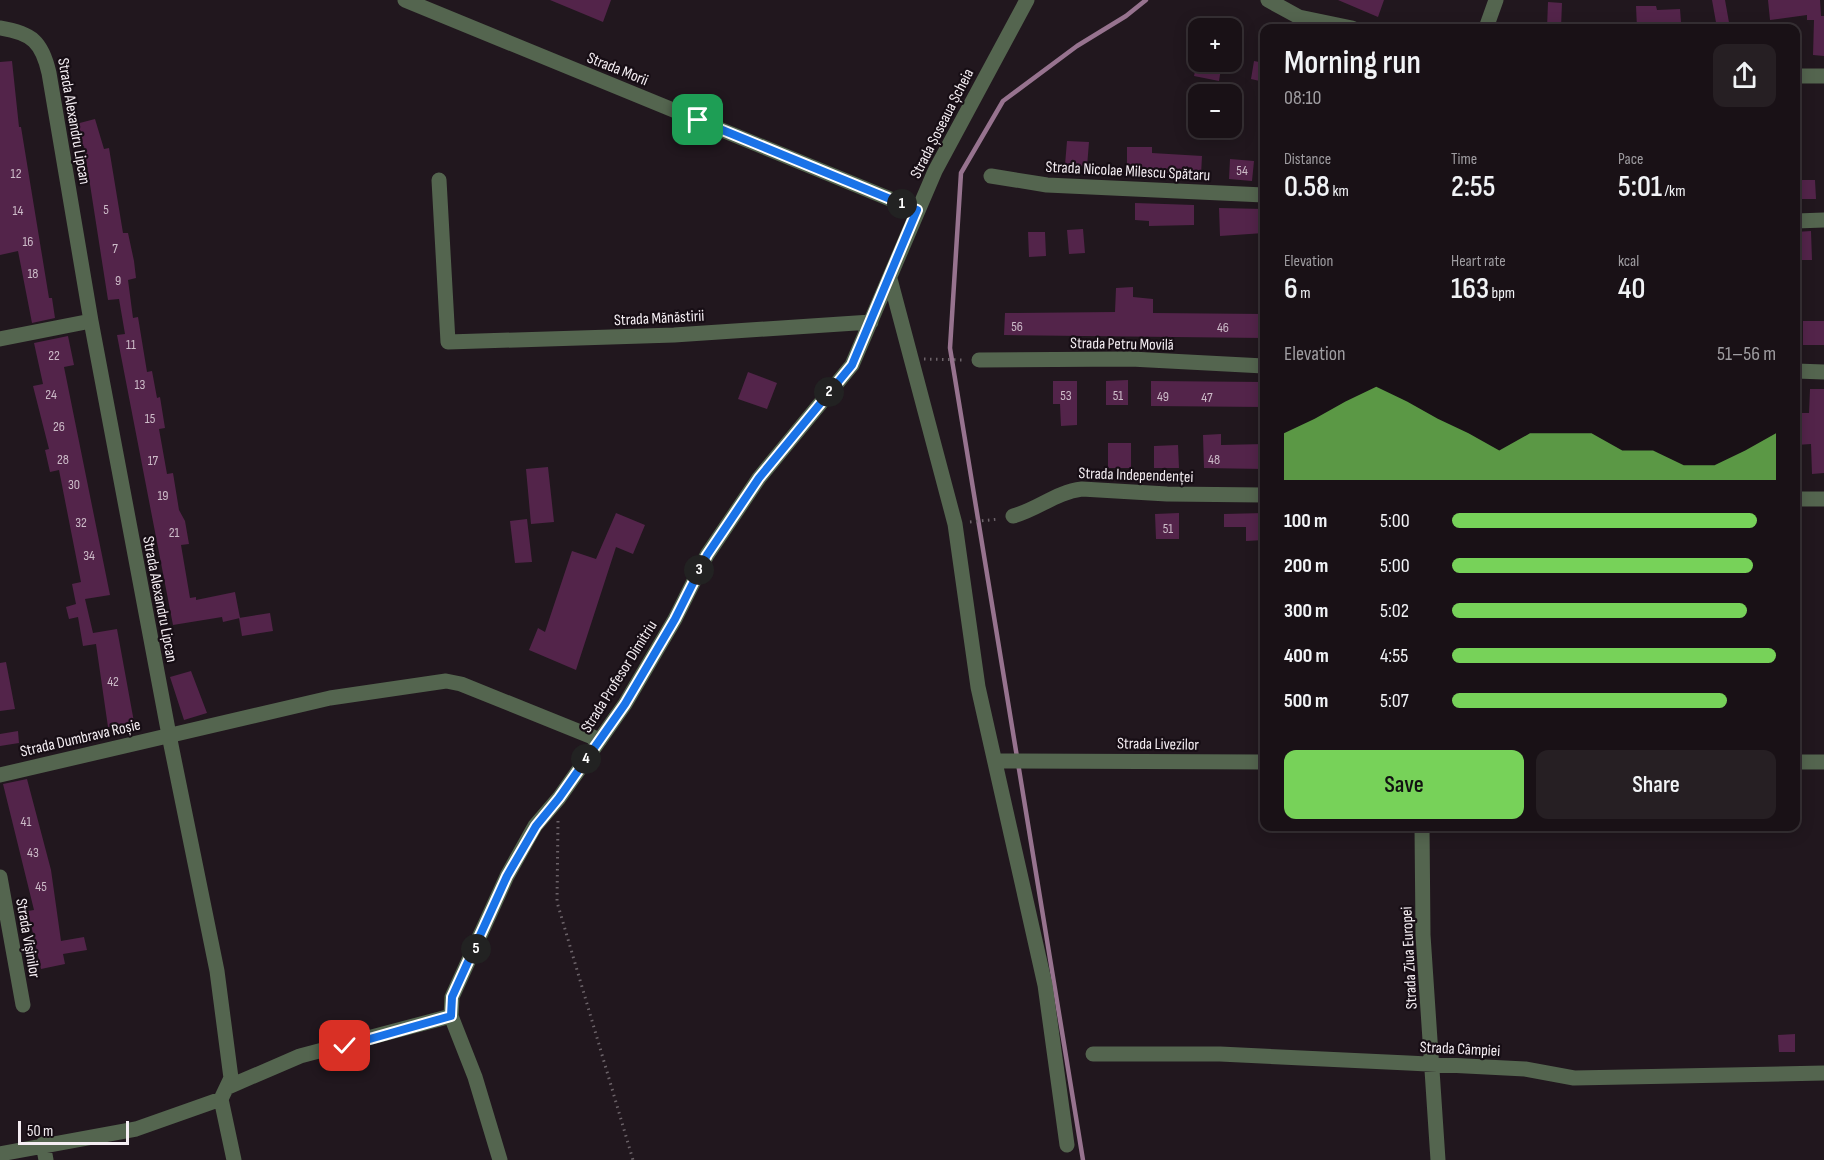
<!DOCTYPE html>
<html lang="en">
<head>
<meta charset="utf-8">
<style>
  :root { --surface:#191116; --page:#261f23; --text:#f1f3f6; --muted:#9f9da1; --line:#373135; --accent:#77d259 }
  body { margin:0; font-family:"Sofia Sans Condensed",sans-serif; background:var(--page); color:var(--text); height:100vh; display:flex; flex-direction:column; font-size:22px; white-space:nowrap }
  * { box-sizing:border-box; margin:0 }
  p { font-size:20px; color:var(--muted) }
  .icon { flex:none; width:33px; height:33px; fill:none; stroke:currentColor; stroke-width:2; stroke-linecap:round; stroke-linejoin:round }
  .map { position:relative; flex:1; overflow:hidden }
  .panel { position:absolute; left:1260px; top:24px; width:540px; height:807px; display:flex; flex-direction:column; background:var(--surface); border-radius:12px; box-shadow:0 3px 15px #0003,0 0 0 2px var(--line) }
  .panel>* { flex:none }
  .fabs { position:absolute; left:1188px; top:18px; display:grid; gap:12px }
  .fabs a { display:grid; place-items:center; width:54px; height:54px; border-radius:12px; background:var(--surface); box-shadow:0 3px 15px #0003,0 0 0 2px var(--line); font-size:30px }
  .scale { position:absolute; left:18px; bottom:15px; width:111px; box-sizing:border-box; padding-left:6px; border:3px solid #f4edf2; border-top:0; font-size:16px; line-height:21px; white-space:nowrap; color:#f4edf2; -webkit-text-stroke:4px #170e15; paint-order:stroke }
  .pin { position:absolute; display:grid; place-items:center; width:51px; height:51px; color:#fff; margin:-26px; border-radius:12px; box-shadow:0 3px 9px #0006 }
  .km { position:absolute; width:30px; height:30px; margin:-15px; border-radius:50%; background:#222; color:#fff; font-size:16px; line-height:30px; text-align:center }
  .round { display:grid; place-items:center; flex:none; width:63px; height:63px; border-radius:12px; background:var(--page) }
  .headline { display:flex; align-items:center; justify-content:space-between; height:102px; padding:0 24px }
  h1 { font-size:33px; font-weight:600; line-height:45px }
  .metrics { display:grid; grid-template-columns:repeat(3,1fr); gap:9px; height:102px; padding:6px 24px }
  .metrics div { display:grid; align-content:center }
  .metrics b { font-size:30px; font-weight:600 }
  .metrics small { font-size:16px; font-weight:400 }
  .metrics p { font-size:16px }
  .chart { height:168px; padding:12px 24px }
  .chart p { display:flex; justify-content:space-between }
  .chart svg { width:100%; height:108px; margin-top:6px; fill:var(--accent); opacity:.7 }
  .cta { display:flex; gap:12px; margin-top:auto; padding:12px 24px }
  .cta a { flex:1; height:69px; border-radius:12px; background:var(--accent); color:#111; font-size:24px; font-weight:600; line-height:69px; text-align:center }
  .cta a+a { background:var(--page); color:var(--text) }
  ul { padding:0 24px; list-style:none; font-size:20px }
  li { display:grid; grid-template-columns:96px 72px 1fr; align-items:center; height:45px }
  li i { height:15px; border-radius:8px; background:var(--accent) }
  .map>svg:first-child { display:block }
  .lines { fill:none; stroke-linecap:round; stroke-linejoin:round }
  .stream { stroke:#97738f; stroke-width:4.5 }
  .building { fill:#53244a }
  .path { stroke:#6c6369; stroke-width:3; stroke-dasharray:1.5 4.5; stroke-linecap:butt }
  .minor { stroke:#54654f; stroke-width:15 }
  .route-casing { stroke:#fff; stroke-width:12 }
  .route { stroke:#1a73e8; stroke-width:8 }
  .labels { text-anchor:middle; stroke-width:4.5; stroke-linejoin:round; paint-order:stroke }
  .number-label { font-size:14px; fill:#ccbbc8 }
  .street-label { font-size:16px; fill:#f4edf2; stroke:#170e15 }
</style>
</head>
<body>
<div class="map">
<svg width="1824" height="1160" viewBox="0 0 1824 1160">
  <rect width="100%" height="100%" fill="#21171e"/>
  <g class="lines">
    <path class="stream" d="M1083,1160L950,348L961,173L1003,101L1077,46L1126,16L1146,0"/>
  </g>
  <path class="building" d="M550,0H611L603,22Z
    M1338,0H1384L1378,17Z
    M1712,0H1725L1730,28H1717Z
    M1768,0H1820L1821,16H1824V56L1813,55L1814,20H1807V15L1770,20Z
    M1548,2L1562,3L1561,28H1547Z
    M1636,6H1656L1657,10L1680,9L1681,22L1657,24V28H1637Z
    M12,61L19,127H21L49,298H52L55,318L32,323L18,251L0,255V62Z
    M1254,61L1264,63V82L1251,79Z
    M1197,62H1222L1219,81L1194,76Z
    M95,119L104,149L109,148L123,233H128L134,261L136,278L128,280L133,318L138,317L147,372L152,371L157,398L160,397L165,428L159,429L167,474L173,473L179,510L185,521L189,544L181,545L190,598L196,597V600L235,592L240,618L223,622L222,617L173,625L121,356L117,335L125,334L119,299L108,300L84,146L79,147L72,125Z
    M1067,141L1089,142L1087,167L1065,165Z
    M1127,147H1152V153L1202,156L1201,175L1127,171Z
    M1230,159L1254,161L1252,181L1229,179Z
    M1800,180H1815L1816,199H1801Z
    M1135,203L1194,205V225L1149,226V221L1135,220Z
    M1219,208L1264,209V233L1220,236Z
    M1083,229L1085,253L1069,254L1067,230Z
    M1811,231L1812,260H1796V232Z
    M1028,232H1045L1046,256L1029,257Z
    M1133,287V297L1153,299V313L1264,314V338L1004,335L1005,313L1115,312L1116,288Z
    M1803,321H1824V345H1803Z
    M68,336L74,365L64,367L110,595L85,599L93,633L117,629L134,722L108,727L96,644L83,646L78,617L69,619L66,607L76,604L72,584L81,582L59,470L50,472L45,450L49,449L33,386L43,384L34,343Z
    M748,372L777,383L767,409L738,399Z
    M1128,380V405H1106V381Z
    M1053,381H1077V425L1061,426L1060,404H1053Z
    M1151,381L1264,382V407L1151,406Z
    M1810,389H1824V473L1812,474L1811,444L1796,445L1797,413H1809Z
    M1221,434V445L1264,444V469L1204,468L1203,435Z
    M1108,443H1131V468H1108Z
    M1178,445L1179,468H1154V446Z
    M548,467L554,522L531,524L526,469Z
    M616,513L645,525L633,554L616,547L576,670L529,650L538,628L545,632L572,551L596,559Z
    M1179,513V539H1156L1155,514Z
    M1264,513V540L1246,541V527H1224V514Z
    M527,519L532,562L515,563L510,521Z
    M270,613L273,631L242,636L239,618Z
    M6,662L15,709L0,711V663Z
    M191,671L207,713L184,720L170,677Z
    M18,731L19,743L0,746V734Z
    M27,779L51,870L61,941L84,937L87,950L63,954L65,964L41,969L28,911L34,910L3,784Z
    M1795,1034V1052H1779L1778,1035Z"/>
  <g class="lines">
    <path class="path" d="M924,359L965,360
      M970,522L999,519
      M558,821L557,902L633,1160"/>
    <path class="minor" d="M405,0L917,210
      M1268,0L1299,17L1352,28
      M0,28C32,33 42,42 49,73L91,321L169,735L217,971L231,1078L221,1099L234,1160
      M1486,28L1496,0
      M1796,76H1824
      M991,176L1047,185L1264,195
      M439,180L448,342L674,335L871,322
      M1796,221L1824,220
      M890,279L955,524L978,687L1045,985L1067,1145
      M0,339L91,321
      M979,360L1131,359L1264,366
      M1796,371L1824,372
      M1796,499H1824
      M1013,516C1037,510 1056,492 1082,489L1167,494L1264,495
      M996,761L1264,762
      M1796,762H1824
      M0,775L330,698L446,681L461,684L600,740
      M1422,826L1423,935L1438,1160
      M0,877L23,1005
      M1093,1054H1220L1408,1063L1525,1069L1574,1078L1824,1073
      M228,1087L300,1056L451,1016
      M43,1144L46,1160
      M0,1154L136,1129L221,1099
      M500,1160L475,1077L451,1016L452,997L507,876L535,826L559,798L625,704L675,619L707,555L759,478L852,365L935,171L1027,0"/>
  </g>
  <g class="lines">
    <g class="route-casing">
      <path id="route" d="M345,1046L451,1016L452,997L507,876L536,826L559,798L625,704L675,619L707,555L759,478L852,365L917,210L698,120"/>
    </g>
    <use href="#route" class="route"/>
  </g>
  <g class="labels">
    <g class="number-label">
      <text x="1242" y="175">54</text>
      <text x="16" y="178">12</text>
      <text x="106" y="214">5</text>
      <text x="18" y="215">14</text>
      <text x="28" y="246">16</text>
      <text x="115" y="253">7</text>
      <text x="33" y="278">18</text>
      <text x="118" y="285">9</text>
      <text x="1017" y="331">56</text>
      <text x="1223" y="332">46</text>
      <text x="131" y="349">11</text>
      <text x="54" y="360">22</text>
      <text x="140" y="389">13</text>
      <text x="51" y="399">24</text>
      <text x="1066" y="400">53</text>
      <text x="1118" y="400">51</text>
      <text x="1163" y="401">49</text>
      <text x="1207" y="402">47</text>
      <text x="150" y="423">15</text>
      <text x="59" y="431">26</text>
      <text x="63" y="464">28</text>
      <text x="1214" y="464">48</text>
      <text x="153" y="465">17</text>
      <text x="74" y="489">30</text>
      <text x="163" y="500">19</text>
      <text x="81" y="527">32</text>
      <text x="1168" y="533">51</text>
      <text x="174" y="537">21</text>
      <text x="89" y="560">34</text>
      <text x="113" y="686">42</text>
      <text x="26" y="826">41</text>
      <text x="33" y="857">43</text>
      <text x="41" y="891">45</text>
    </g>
    <g class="street-label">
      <text transform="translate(618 68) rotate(22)" y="6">Strada Morii</text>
      <text transform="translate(75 121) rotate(80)" y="6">Strada Alexandru Lipcan</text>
      <text transform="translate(941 123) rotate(-63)" y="6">Strada Șoseaua Șcheia</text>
      <text transform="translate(1128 170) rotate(3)" y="6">Strada Nicolae Milescu Spătaru</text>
      <text transform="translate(659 317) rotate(-3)" y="6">Strada Mănăstirii</text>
      <text transform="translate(1122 343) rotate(1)" y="6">Strada Petru Movilă</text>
      <text transform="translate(1136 474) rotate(2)" y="6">Strada Independenței</text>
      <text transform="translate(161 599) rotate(79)" y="6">Strada Alexandru Lipcan</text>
      <text transform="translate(618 676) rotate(-58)" y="6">Strada Profesor Dimitriu</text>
      <text transform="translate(80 737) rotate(-13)" y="6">Strada Dumbrava Roșie</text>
      <text transform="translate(1158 743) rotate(1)" y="6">Strada Livezilor</text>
      <text transform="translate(29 938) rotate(80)" y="6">Strada Vișinilor</text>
      <text transform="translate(1408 958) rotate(-93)" y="6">Strada Ziua Europei</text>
      <text transform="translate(1460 1048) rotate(3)" y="6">Strada Câmpiei</text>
    </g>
  </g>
</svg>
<div class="fabs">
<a>+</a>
<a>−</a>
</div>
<div class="scale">50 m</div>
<div class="pin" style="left:698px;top:120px;background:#1e9e55"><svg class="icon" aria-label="arrive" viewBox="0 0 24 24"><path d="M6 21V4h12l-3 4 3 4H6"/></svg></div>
<div class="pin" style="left:345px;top:1046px;background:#d93025"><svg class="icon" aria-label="check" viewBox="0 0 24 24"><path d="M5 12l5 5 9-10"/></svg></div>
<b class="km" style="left:902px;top:204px">1</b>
<b class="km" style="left:829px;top:392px">2</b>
<b class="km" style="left:699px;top:570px">3</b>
<b class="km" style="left:586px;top:759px">4</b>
<b class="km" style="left:476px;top:949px">5</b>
<section class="panel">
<div class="headline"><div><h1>Morning run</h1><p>08:10</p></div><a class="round"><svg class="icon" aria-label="share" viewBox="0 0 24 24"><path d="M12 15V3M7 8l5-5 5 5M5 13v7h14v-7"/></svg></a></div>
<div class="metrics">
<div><p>Distance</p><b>0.58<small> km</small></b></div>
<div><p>Time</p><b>2:55</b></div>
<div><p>Pace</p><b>5:01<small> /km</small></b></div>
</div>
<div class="metrics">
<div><p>Elevation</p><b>6<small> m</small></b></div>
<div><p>Heart rate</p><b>163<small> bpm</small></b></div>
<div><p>kcal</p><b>40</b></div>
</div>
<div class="chart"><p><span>Elevation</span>51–56 m</p>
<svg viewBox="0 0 160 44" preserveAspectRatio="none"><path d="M0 44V25L10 19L20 12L30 6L40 12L50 19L60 25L70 32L80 25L90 25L100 25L110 32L120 32L130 38L140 38L150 32L160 25V44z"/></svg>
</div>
<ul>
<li><b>100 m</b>5:00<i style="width:94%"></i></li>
<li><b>200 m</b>5:00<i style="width:93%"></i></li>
<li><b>300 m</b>5:02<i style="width:91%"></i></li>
<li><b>400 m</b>4:55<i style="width:100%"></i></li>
<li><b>500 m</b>5:07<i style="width:85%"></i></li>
</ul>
<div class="cta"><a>Save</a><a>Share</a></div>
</section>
</div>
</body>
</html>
